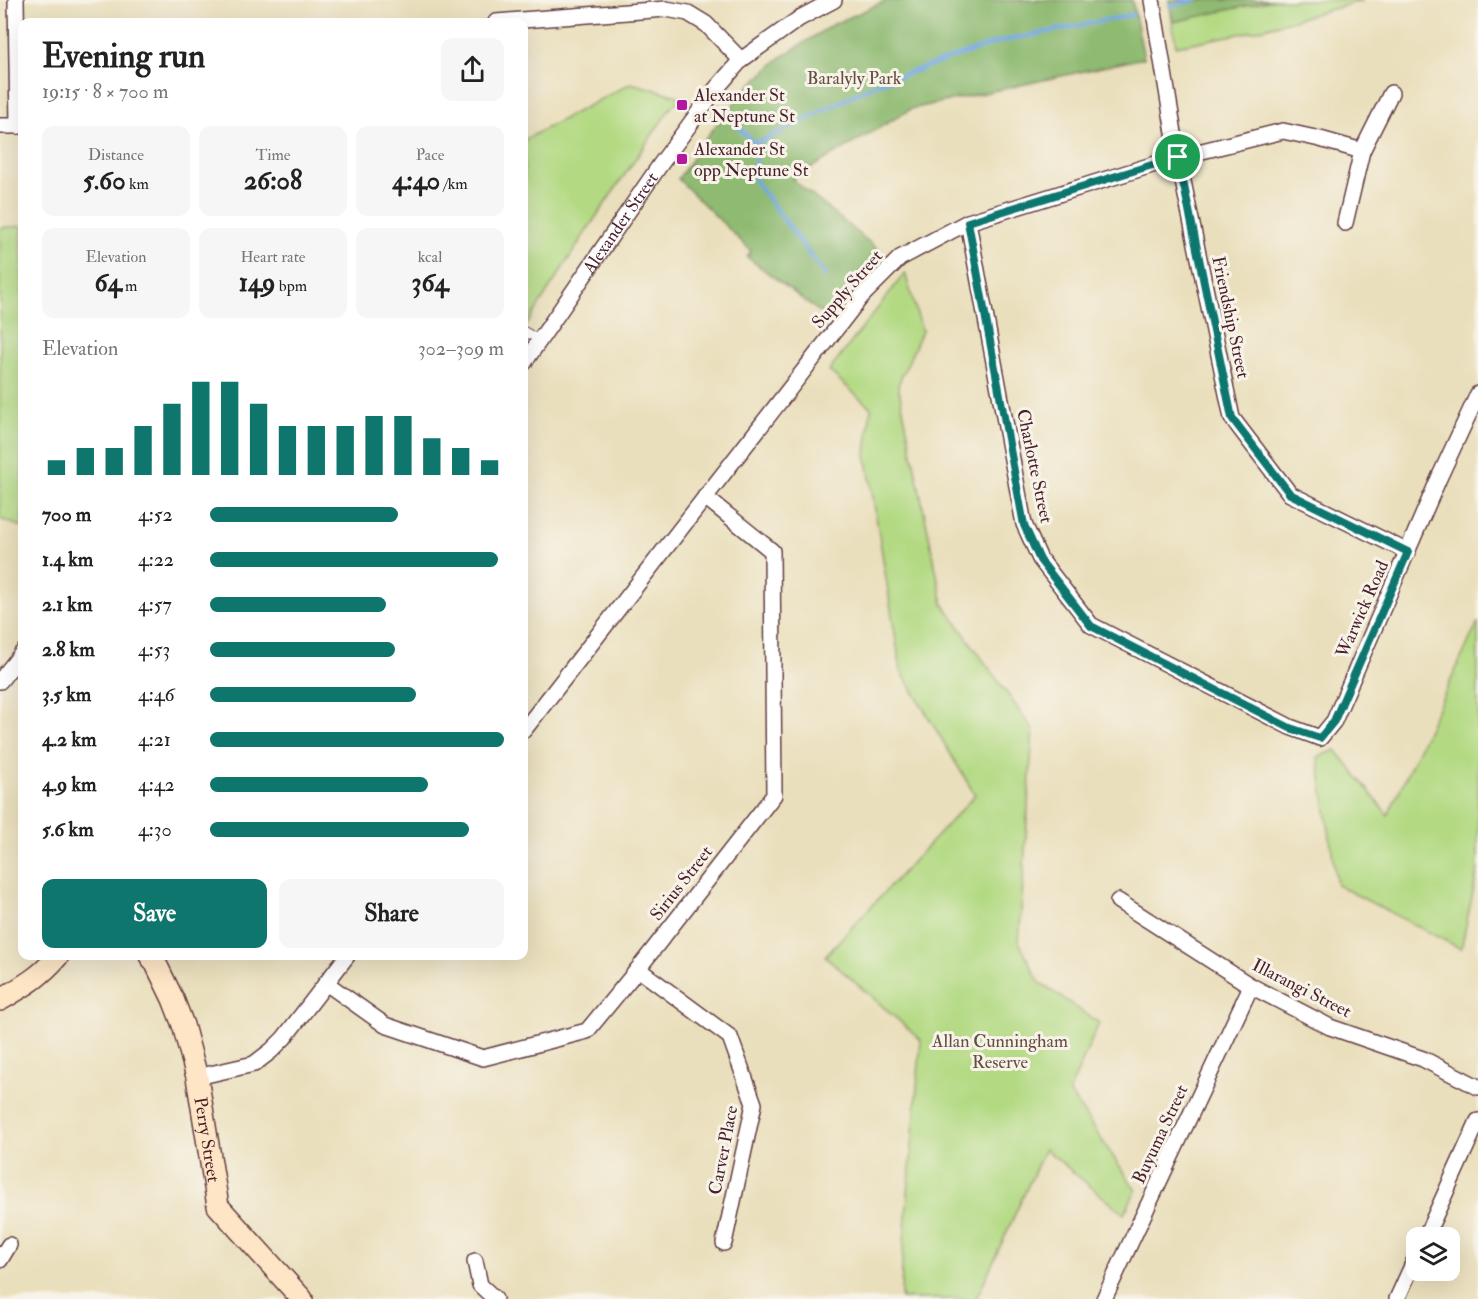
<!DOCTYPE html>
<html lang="en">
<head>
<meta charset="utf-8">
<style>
  :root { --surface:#fff; --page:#f6f6f6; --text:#222; --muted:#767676; --accent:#0f766e }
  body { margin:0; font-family:"IM FELL Double Pica",serif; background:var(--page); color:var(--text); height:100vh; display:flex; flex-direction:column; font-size:22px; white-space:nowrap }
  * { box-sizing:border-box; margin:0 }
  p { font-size:20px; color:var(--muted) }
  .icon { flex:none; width:33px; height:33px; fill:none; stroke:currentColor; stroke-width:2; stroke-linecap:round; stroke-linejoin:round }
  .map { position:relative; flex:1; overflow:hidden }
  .panel { position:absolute; left:18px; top:18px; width:510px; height:942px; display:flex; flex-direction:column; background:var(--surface); border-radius:12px; box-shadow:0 6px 24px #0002 }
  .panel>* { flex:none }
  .tools { position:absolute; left:1406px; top:1227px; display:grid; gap:12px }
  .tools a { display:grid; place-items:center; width:54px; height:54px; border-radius:12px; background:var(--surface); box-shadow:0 6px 24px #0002; font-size:30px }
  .pin { position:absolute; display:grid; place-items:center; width:51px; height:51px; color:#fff; margin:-26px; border:3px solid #fff; border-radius:50%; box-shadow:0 2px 6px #0007 }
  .round { display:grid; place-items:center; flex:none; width:63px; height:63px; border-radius:12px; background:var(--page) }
  .headline { display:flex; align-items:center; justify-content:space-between; height:102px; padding:0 24px }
  h1 { font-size:33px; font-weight:700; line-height:45px }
  .figures { display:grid; grid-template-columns:repeat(3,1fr); gap:9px; height:102px; padding:6px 24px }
  .figures div { display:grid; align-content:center; border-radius:12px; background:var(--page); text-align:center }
  .figures b { font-size:26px; font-weight:700 }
  .figures small { font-size:16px; font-weight:400 }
  .figures p { font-size:16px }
  .chart { height:168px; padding:12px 24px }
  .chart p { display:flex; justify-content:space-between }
  .chart svg { width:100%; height:108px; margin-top:6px; stroke:var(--accent); stroke-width:6 }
  .cta { display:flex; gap:12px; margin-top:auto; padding:12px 24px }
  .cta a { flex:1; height:69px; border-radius:12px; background:var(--accent); color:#fff; font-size:24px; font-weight:700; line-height:69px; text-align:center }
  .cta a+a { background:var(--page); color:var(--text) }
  ul { padding:0 24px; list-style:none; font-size:20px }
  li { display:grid; grid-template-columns:96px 72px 1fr; align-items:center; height:45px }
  li i { height:15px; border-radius:8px; background:var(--accent) }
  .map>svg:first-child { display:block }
  .green { fill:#b3da83; stroke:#7e7c57; stroke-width:1.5 }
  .forest { fill:#8eba71; stroke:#6c6c4e; stroke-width:1.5 }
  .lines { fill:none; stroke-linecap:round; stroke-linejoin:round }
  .stream { stroke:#74a8e1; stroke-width:4.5 }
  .lane-casing { stroke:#623c41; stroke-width:10 }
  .street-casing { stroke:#623c41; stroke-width:18 }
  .secondary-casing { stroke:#623c41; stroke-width:24 }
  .lane { stroke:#fff; stroke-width:8 }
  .street { stroke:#fff; stroke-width:15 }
  .secondary { stroke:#fde5c5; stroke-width:21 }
  .route-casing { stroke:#fff; stroke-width:12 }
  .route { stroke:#0f766e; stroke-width:8 }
  .poi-dot { fill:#b5179e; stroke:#f7f3e8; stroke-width:2 }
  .labels { text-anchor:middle; stroke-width:6; stroke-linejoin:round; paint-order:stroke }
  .park-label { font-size:18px; fill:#644e41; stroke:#f7f3e8 }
  .poi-label { font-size:18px; fill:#4a1f2b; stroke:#f7f3e8; text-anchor:start }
  .street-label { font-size:18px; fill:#4a1f2b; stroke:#f7f3e8 }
</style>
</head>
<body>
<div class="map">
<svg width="1478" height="1299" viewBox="0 0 1478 1299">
  <rect width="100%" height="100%" fill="#f7f3e8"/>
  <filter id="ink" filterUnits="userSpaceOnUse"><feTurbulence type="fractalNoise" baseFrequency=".0167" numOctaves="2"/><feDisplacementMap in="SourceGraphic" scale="12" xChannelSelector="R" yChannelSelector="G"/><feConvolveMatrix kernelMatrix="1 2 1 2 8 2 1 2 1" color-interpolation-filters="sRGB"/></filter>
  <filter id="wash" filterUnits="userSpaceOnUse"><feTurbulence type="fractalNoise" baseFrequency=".008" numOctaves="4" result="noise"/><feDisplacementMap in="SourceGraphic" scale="24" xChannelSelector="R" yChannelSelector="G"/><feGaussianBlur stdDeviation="1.35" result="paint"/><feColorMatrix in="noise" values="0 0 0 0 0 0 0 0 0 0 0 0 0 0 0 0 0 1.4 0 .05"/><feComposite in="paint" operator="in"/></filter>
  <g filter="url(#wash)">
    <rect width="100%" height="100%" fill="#eadfbc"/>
    <path class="green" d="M1169,0H1364L1254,31L1176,46Z
      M631,83L681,97L669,110L585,233L524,329V140Z
      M22,226V527L0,519V228Z
      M905,273L922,331L898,385L943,604L1033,730L1019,942L1039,982L1099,1023L1069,1092L1136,1190L1124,1214L1045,1149L976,1299H901L902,1265L921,1040L825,956L975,795L901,671L866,454L871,408L829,371Z
      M1478,622V869L1461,949L1337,885L1318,757L1336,750L1388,815Z"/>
    <path class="forest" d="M888,0H1132L1144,58L911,109L792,179L879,250L826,317L747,257L751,251L678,179L709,134L747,88L780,58L832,25Z
      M1169,0H1273L1173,22Z"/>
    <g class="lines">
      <path class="stream" d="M1170,6L1195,0
        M735,124L756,144L874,85L998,42L1132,15
        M756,144L755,181L825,275"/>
    </g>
  </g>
  <g filter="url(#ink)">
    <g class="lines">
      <g class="lane-casing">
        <path id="lane" d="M524,331L539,340"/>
      </g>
      <g class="street-casing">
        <g id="street">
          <path d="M16,0L18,126"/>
          <path d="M1152,0L1178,157L1232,418L1290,494L1408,552"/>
          <path d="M496,22L666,9L688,13L706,24L741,60"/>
          <path d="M0,126H22"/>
          <path d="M968,222L1024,524L1040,559L1091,625L1290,727L1320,738L1334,721L1439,478L1478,394"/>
          <path d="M1345,223L1362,151L1391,93"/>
          <path id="s1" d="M524,363L660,165L715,90L741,60L800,18L834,0"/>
          <path d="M0,681L22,653"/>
          <path d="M524,730L861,297L900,258L968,222L1178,157L1283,131L1320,139L1362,151"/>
          <path d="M1118,901L1251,986L1330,1027L1423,1059L1478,1087"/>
          <path d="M638,969L730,1037L754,1104L724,1243"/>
          <path d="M326,983L385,1025L483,1058L587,1031L638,969L774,795L772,551L705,497"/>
          <path d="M197,1077L254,1064L271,1051L284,1038L347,956"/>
          <path d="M1425,1238L1478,1121"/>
          <path d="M0,1260L9,1245"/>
          <path d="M475,1261L480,1285L495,1299"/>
          <path d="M1104,1299L1251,986"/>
          <path d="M1397,1299L1416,1257"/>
        </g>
      </g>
      <g class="secondary-casing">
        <g id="secondary">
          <path id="s2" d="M150,956L155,962L173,999L183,1025L197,1077L218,1206L302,1299"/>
          <path d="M0,1000C25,985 39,978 58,956"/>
        </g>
      </g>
      <use href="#lane" class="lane"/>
      <use href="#street" class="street"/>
      <use href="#secondary" class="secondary"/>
    </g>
  </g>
  <g class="lines" filter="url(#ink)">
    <g class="route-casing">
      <path id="route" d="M1178,157L1232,418L1290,494L1408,552L1334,721L1320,738L1290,728L1091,626L1040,560L1024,525L968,222Z"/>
    </g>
    <use href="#route" class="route"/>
  </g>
  <g class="poi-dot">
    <rect x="676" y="99" width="12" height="12" rx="3"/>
    <rect x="676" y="153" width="12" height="12" rx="3"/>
  </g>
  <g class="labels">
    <g class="park-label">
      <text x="854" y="84">Baralyly Park</text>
      <text x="1000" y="1047">Allan Cunningham<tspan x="1000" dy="21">Reserve</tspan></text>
    </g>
    <g class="poi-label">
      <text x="694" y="101">Alexander St<tspan x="694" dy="21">at Neptune St</tspan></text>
      <text x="694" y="155">Alexander St<tspan x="694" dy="21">opp Neptune St</tspan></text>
    </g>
    <g class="street-label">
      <text dy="6" stroke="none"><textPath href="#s1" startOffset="170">Alexander Street</textPath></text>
      <text transform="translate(847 289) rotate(-49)" y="6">Supply Street</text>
      <text transform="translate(1231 317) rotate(78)" y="6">Friendship Street</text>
      <text transform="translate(1035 466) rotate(78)" y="6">Charlotte Street</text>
      <text transform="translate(1362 609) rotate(-66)" y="6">Warwick Road</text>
      <text transform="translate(681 883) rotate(-52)" y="6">Sirius Street</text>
      <text transform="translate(1302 988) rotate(27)" y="6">Illarangi Street</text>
      <text transform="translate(1160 1134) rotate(-65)" y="6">Buyuma Street</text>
      <text dy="6" stroke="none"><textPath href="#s2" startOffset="194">Perry Street</textPath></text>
      <text transform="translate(723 1150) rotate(-79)" y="6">Carver Place</text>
    </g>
  </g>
</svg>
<div class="tools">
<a><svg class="icon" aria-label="layers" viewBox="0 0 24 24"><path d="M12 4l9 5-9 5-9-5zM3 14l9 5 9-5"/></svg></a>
</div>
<div class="pin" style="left:1178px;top:157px;background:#1e9e55"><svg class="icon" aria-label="arrive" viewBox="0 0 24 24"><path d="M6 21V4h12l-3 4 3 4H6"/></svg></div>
<section class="panel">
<div class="headline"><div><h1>Evening run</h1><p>19:15 · 8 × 700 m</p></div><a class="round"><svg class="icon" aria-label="share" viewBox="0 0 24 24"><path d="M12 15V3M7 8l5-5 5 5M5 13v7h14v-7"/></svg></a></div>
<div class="figures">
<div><p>Distance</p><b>5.60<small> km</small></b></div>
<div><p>Time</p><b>26:08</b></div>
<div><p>Pace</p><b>4:40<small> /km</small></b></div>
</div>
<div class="figures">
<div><p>Elevation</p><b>64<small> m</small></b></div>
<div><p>Heart rate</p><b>149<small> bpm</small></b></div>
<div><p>kcal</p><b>364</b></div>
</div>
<div class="chart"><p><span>Elevation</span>302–309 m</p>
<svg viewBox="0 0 160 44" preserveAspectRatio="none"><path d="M5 44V38M15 44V33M25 44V33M35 44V24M45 44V15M55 44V6M65 44V6M75 44V15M85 44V24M95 44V24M105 44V24M115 44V20M125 44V20M135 44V29M145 44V33M155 44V38"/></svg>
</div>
<ul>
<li><b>700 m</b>4:52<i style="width:64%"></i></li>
<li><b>1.4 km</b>4:22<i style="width:98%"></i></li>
<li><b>2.1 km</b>4:57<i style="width:60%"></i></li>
<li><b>2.8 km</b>4:53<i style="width:63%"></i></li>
<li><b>3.5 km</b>4:46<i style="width:70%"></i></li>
<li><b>4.2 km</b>4:21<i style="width:100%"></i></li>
<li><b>4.9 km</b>4:42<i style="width:74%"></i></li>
<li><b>5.6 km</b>4:30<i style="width:88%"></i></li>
</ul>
<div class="cta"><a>Save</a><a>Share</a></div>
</section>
</div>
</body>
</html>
